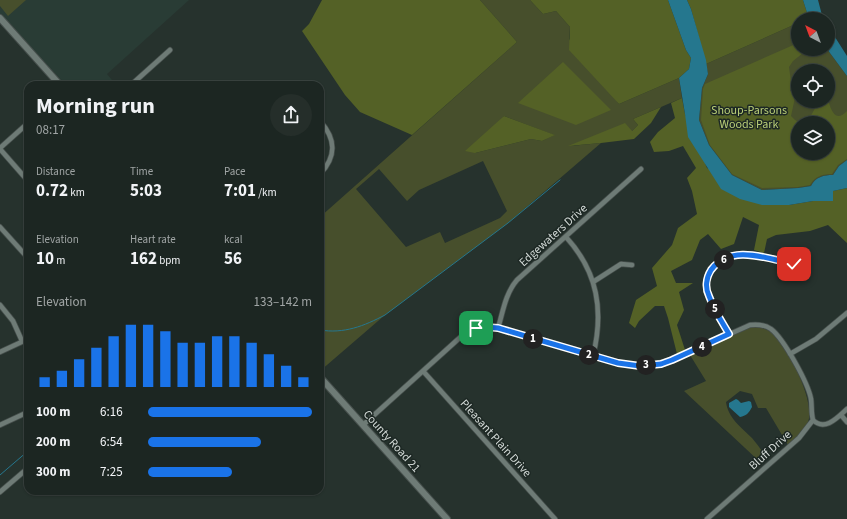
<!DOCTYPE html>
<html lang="en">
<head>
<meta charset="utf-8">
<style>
  :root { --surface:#1c2622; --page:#252e2a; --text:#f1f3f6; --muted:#a0a5a5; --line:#3a4340; --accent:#1a73e8 }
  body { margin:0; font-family:"Source Sans 3",sans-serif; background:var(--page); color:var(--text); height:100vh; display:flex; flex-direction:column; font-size:15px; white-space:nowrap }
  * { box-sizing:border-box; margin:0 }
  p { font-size:13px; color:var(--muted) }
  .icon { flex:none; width:22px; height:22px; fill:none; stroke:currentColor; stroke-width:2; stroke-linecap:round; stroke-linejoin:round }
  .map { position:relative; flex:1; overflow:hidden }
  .sheet { position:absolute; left:24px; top:81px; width:300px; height:414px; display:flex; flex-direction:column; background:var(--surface); border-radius:12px; box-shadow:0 1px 3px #0004,0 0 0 1px var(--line) }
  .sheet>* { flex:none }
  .needle { width:26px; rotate:319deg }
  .buttons { position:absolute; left:791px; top:12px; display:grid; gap:8px }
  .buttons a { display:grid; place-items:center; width:44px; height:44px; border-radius:50%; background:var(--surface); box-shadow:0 1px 3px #0004,0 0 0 1px var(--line); font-size:20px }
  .pin { position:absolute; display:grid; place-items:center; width:34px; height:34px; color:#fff; margin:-17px; border-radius:8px; box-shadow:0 2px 6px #0006 }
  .km { position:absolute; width:20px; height:20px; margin:-10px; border-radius:50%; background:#222; color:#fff; font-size:11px; line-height:20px; text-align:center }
  .round { display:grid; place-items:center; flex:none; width:42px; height:42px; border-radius:21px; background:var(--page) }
  .summary { display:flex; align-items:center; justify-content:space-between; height:68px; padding:0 12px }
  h1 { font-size:22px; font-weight:700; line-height:30px }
  .metrics { display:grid; grid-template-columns:repeat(3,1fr); gap:6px; height:68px; padding:4px 12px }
  .metrics div { display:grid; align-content:center }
  .metrics b { font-size:17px; font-weight:700 }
  .metrics small { font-size:11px; font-weight:400 }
  .metrics p { font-size:11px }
  .chart { height:112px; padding:8px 12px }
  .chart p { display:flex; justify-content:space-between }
  .chart svg { width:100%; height:72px; margin-top:4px; stroke:var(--accent); stroke-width:6 }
  ul { padding:0 12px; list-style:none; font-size:13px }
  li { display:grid; grid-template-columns:64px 48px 1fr; align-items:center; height:30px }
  li i { height:10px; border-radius:5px; background:var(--accent) }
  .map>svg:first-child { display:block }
  .built { fill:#293c35 }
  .green { fill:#474f2c; fill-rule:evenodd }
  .forest { fill:#546126 }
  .water { fill:#25778e }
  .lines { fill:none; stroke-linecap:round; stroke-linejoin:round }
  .stream { stroke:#25778e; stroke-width:1 }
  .minor-casing { stroke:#464f4c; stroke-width:6 }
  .tertiary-casing { stroke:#464f4c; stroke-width:8 }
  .minor { stroke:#6e7b76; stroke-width:4.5 }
  .tertiary { stroke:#6e7b76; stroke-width:6 }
  .route-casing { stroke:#fff; stroke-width:8 }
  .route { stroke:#1a73e8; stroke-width:5 }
  .labels { text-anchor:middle; stroke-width:3; stroke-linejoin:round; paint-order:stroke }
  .park-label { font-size:12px; fill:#b9ce77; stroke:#1d2824 }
  .street-label { font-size:12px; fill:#d2d9d6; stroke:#1d2824 }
</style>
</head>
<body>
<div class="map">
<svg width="847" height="519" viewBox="0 0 847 519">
  <rect width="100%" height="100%" fill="#26322d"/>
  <path class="built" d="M0,0H189L107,74L116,85H66L0,15Z"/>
  <path class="green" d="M0,0H26L8,16L0,6Z
    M480,0H530L543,14L556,11L570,27L569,39L619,104L679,78L682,98L633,119L638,125L632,131L570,146L601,143L508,223L385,315L320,371V217L517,42ZM504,116L554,135L542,141L531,139L475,153ZM483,161L507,211L500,218L445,243L440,232L406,247L356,189L379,169L407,201L419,190Z
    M798,23V49H827L847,76V160L839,166L833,175C824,175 815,177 811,186L798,188L762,190L732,175L709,145L699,120L702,88L708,74L706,64ZM798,71H828V101H798ZM798,123H828V153H798Z
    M753,327C760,327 765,328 771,332C787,344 816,402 808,422C805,431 795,439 788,445L766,408H758L752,394L740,391L726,402C728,418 741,427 752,438C757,444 762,451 767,458L760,462L684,391L706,381L690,355L747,328Z"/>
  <path class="forest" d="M322,0H480L517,42L412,135L360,112L345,95L302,31L309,24Z
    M530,0H668L686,50L691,58L689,69L679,78L619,104L569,50L570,27L556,11L543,14Z
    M687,0H803L809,19H798V23L706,64L691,9Z
    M798,43V49H808L793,61L789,67L791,82L790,91L796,93L791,116L795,120L800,123H798V153H828V123H803L808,121L819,101H826L829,103C832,113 837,122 847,111V159L838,165L832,174C823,174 815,176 810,185L798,187L762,188L732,174L710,145L701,120L703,89L705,84Z
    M563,62L611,110L576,125L518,103Z
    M682,98L685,114L707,168L789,205L813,201H833V191L847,188V243L828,225L810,231L776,235L767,239L764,253L754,250L759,225L743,217L734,244L721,249L708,234L700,240L692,260L671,271L676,283H693L679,292L684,310L677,325L685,350L677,354L668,318L664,306H655L639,321L635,328L629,323L636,300L657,286L652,268L672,245L678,228L697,214L692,191L687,178L696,168L683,146L669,151L654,152L650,142L658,132L675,118L671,103Z
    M661,107L651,123L634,139L601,143L568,146L625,123L632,131L638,125L633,119Z
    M504,116L555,135L542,141L531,139L475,153L465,151Z"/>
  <path class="water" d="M668,0H687L691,9L706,60L708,74L702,88L699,120L709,145L732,175L762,190L798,188L811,186C815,177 824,175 833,175L839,166L847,160V188L833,191V201H813L789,205H762L740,199L721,189L688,137L685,114L679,78L689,69L691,58L686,50Z
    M803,0H818L823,19H809Z
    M828,26L847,56V76L827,49H828Z
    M736,399L738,400L741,403L749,401L751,402L752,407C749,413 746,416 740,417L729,407V403Z"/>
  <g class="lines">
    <path class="stream" d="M320,330C344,334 364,326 385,315L508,223L560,180
      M0,475L28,451"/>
    <g class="minor-casing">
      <path id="minor" d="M131,85L170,50
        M320,121C336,139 337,156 320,174
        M0,148L28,123
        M0,149L28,181
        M0,227L28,258
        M566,237C598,272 604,311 593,356
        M593,282L621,264L632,265
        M0,305L13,321L22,341
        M498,328C503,312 505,294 517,280L641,169
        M729,334C722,322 714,310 708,296C705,288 706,278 711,270C731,243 768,259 794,264
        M0,352L28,339
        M790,354L816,339L847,313
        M423,371L555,519
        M841,415L847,422
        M0,425L28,412
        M363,425L465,333C476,327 486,326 498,328L593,356L629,365H650L672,360L750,325C758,324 765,325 771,329C784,339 808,383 811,399C812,406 811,413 813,420
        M0,492L28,468
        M707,519L799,438L813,420C825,432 838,417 847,409"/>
    </g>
    <g class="tertiary-casing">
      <path id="tertiary" d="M0,18L60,85
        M320,377L447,519"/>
    </g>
    <use href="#minor" class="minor"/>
    <use href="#tertiary" class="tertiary"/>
  </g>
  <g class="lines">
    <g class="route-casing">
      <path id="route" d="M476,328L486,327L498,328L618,363L640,366L661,364L672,360L729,334C722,322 714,310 709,296C705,288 706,278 711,270C731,243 768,259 794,264"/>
    </g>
    <use href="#route" class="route"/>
  </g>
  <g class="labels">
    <g class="park-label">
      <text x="749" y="114">Shoup-Parsons<tspan x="749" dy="14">Woods Park</tspan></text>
    </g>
    <g class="street-label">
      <text transform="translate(553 235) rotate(-42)" y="4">Edgewaters Drive</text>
      <text transform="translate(496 438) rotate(48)" y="4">Pleasant Plain Drive</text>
      <text transform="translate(392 441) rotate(48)" y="4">County Road 21</text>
      <text transform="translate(770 450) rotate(-42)" y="4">Bluff Drive</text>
    </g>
  </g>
</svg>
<div class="buttons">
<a><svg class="needle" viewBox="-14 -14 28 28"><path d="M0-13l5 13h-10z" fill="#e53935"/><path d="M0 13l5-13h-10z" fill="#a0a5a5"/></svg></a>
<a><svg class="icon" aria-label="locate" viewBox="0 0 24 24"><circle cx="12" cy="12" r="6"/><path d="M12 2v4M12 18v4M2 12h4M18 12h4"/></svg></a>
<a><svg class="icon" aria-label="layers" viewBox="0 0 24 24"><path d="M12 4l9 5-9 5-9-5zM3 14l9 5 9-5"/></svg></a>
</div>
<div class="pin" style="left:476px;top:328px;background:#1e9e55"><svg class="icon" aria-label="arrive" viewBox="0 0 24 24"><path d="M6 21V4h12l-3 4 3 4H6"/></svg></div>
<div class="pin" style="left:794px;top:264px;background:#d93025"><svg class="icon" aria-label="check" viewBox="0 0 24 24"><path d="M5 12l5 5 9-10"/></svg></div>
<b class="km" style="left:533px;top:339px">1</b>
<b class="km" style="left:589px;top:355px">2</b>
<b class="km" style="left:646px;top:365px">3</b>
<b class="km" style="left:702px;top:347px">4</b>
<b class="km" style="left:715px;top:309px">5</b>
<b class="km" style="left:724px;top:260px">6</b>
<section class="sheet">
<div class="summary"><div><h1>Morning run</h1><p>08:17</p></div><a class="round"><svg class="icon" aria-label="share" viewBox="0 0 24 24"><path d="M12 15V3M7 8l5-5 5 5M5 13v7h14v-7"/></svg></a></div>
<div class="metrics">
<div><p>Distance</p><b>0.72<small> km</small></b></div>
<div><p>Time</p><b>5:03</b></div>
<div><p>Pace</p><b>7:01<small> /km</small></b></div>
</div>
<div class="metrics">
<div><p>Elevation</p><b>10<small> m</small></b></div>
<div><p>Heart rate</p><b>162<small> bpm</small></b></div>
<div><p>kcal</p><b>56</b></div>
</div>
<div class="chart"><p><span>Elevation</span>133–142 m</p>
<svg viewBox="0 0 160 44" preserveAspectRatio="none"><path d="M5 44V38M15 44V34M25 44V27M35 44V20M45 44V13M55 44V6M65 44V6M75 44V10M85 44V17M95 44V17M105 44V13M115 44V13M125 44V17M135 44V24M145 44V31M155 44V38"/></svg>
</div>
<ul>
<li><b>100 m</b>6:16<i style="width:100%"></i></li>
<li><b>200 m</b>6:54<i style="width:69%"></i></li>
<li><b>300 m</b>7:25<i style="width:51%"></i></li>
</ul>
</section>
</div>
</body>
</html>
